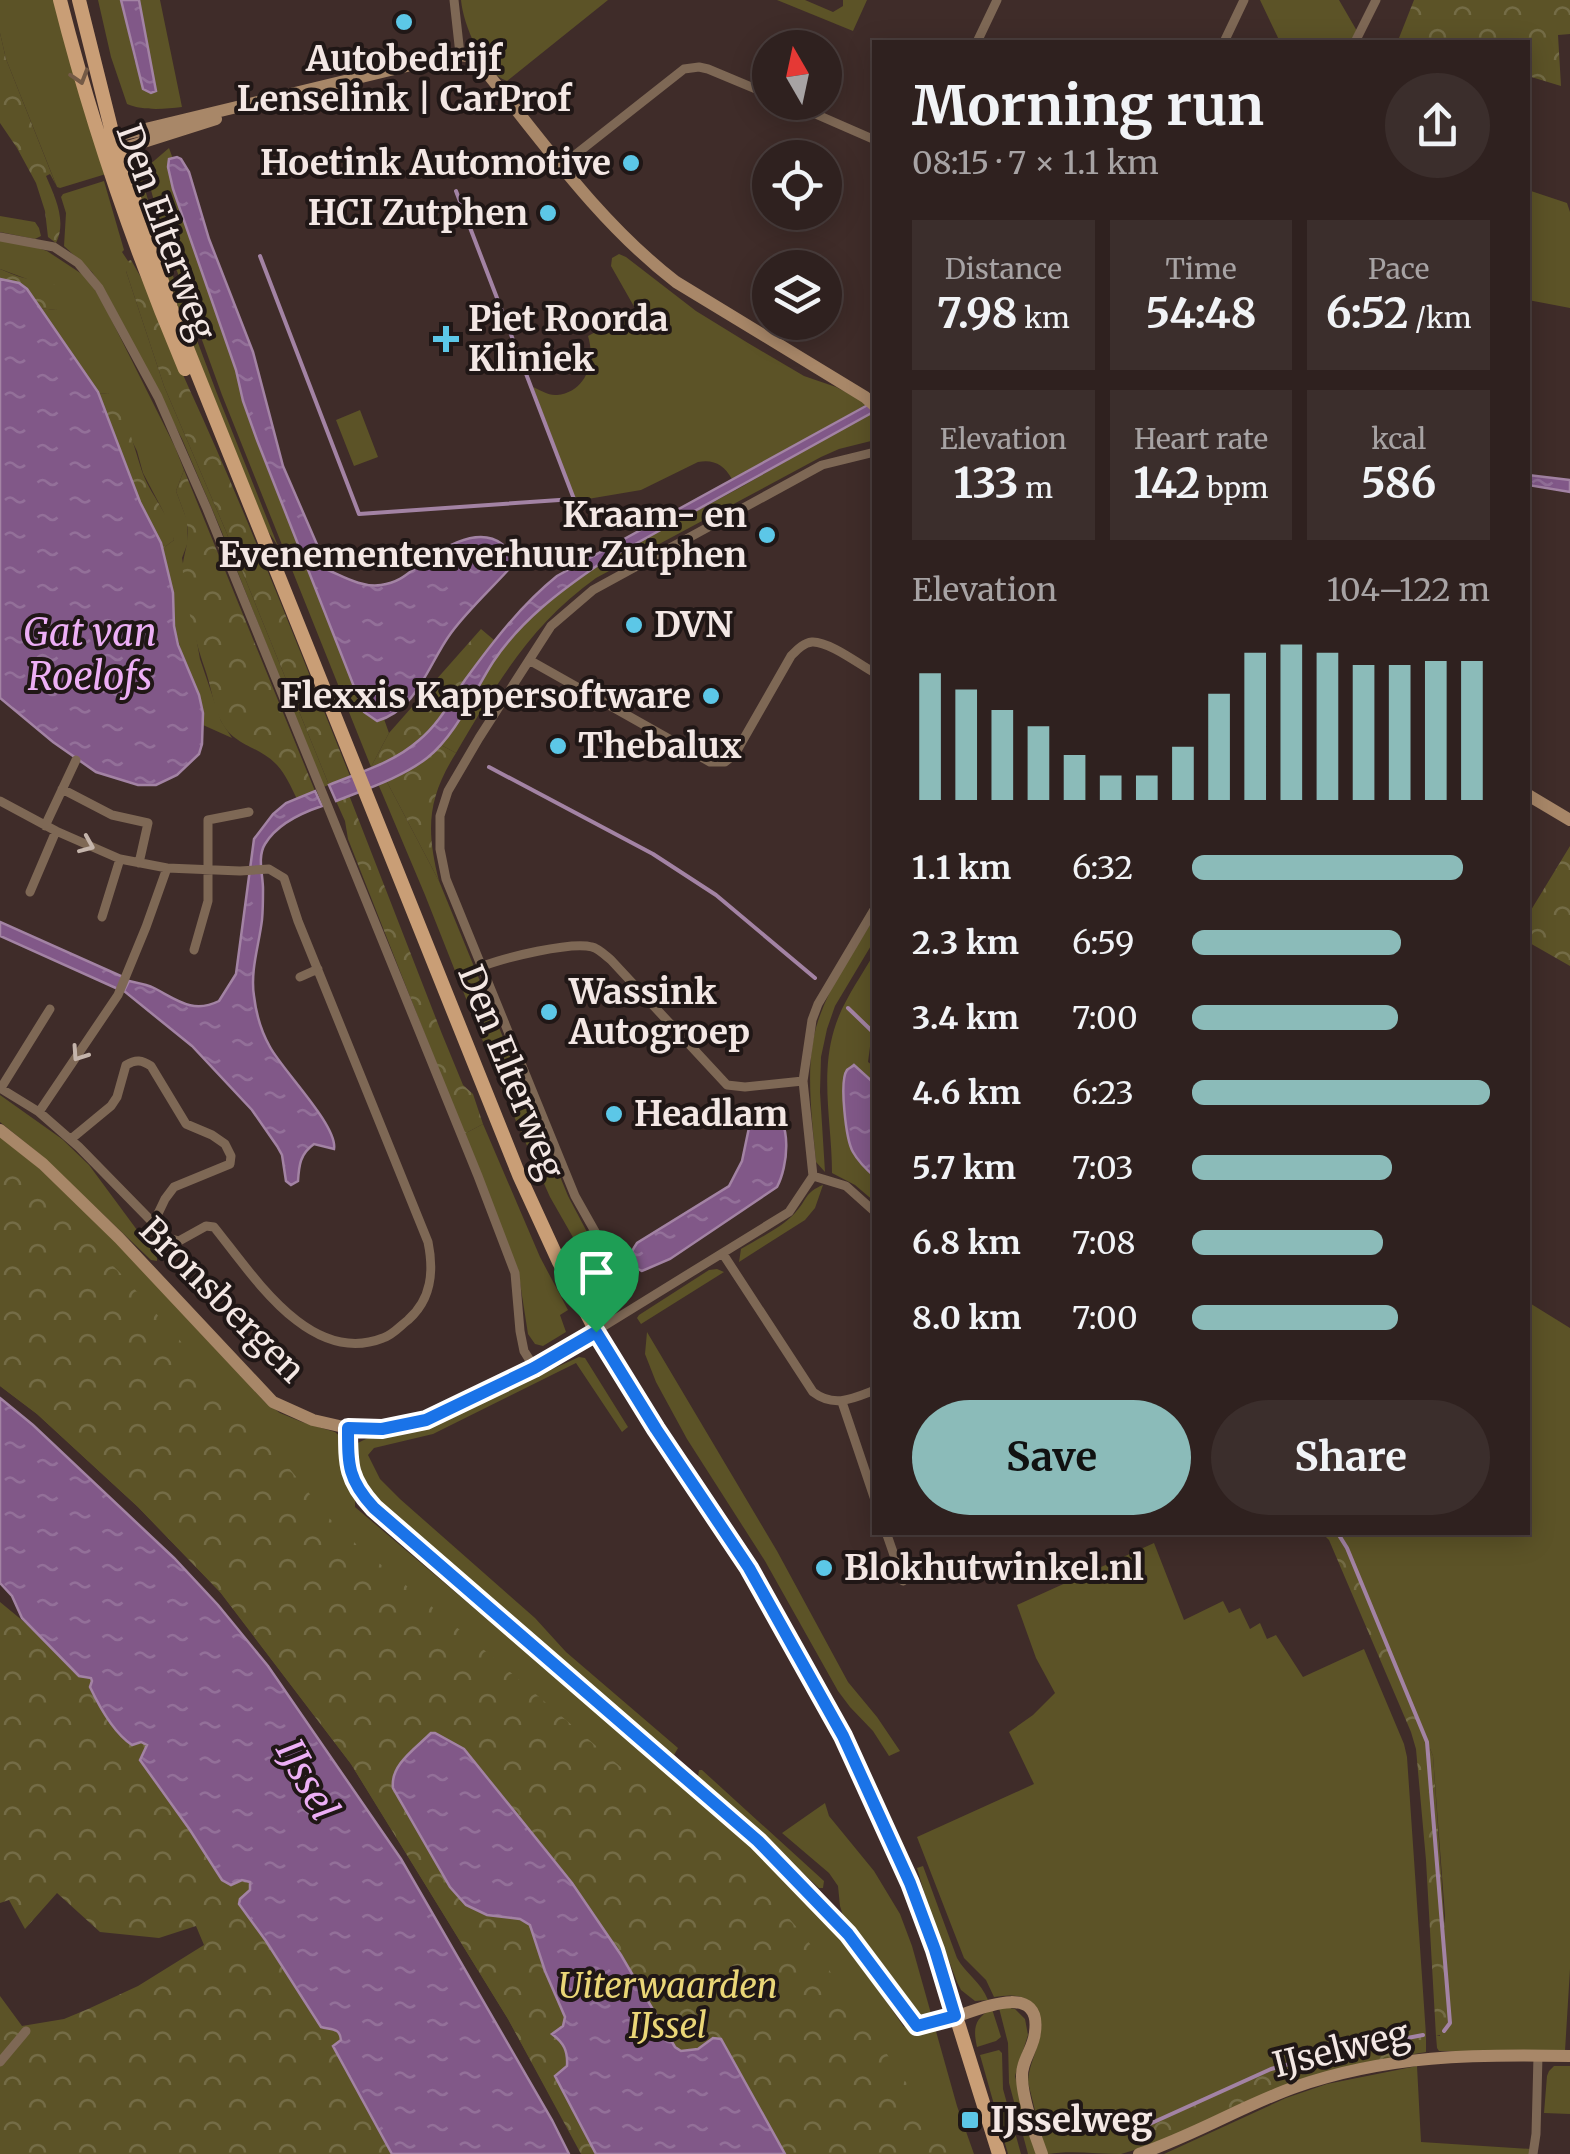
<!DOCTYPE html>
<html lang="en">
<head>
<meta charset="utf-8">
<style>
  :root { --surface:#2f211f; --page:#3b2e2c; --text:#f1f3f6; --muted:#a7a3a4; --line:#4a3e3d; --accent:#8bbbb9 }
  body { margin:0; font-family:Merriweather,serif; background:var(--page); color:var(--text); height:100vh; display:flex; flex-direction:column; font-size:38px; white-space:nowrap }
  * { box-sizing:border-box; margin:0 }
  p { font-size:32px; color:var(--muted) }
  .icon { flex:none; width:55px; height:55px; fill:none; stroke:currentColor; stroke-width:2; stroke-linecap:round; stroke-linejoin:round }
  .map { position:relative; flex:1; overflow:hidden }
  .panel { position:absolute; left:872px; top:40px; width:658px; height:1495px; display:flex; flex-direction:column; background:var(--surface); border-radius:0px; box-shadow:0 5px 25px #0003,0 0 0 2px var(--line) }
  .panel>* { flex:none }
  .needle { width:65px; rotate:351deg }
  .controls { position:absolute; left:752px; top:30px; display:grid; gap:20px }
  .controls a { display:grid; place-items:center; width:90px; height:90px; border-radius:50%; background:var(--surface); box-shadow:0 5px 25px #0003,0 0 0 2px var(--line); font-size:50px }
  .pin { position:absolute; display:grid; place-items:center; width:85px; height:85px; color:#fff; margin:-102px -42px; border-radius:50% 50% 50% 0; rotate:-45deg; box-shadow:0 0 10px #0007 }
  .pin .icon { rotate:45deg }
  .round { display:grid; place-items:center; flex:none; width:105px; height:105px; border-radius:52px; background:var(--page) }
  .summary { display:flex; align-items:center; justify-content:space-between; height:170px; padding:0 40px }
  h1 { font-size:55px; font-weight:700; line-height:75px }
  .stats { display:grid; grid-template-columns:repeat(3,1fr); gap:15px; height:170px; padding:10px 40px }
  .stats div { display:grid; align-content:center; border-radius:0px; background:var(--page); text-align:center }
  .stats b { font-size:42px; font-weight:700 }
  .stats small { font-size:28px; font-weight:400 }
  .stats p { font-size:28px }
  .chart { height:280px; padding:20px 40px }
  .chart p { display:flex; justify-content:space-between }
  .chart svg { width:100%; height:180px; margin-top:10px; stroke:var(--accent); stroke-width:6 }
  .cta { display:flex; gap:20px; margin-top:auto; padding:20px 40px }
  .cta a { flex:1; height:115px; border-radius:60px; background:var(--accent); color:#111; font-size:40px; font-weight:700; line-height:115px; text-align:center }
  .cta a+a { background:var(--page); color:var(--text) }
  ul { padding:0 40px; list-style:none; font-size:32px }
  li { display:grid; grid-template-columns:160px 120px 1fr; align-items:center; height:75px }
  li i { height:25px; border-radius:12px; background:var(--accent) }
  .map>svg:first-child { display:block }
  .green { fill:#5c5327 }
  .forest { fill:url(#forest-crowns) }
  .water { fill:url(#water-ripples); stroke:#a383a4; stroke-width:2.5 }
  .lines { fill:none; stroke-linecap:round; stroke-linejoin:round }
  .stream { stroke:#a383a4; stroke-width:4 }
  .street { stroke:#7e6855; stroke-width:9 }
  .secondary { stroke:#a88768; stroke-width:12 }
  .primary { stroke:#c99e76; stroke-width:14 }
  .oneway { stroke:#745a46 }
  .oneway2 { stroke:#c4b4ab }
  .route-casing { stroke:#fff; stroke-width:20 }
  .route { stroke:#1a73e8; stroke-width:12 }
  .poi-dot { fill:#5cc7e7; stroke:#201716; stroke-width:4 }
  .labels { text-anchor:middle; stroke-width:8; stroke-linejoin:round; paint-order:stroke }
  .poi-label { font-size:35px; font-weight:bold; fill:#f3e7e4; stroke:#201716; text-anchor:start }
  .street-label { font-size:35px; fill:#f3e7e4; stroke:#201716 }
  .park-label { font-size:35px; font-style:italic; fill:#ead677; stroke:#201716 }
  .water-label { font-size:38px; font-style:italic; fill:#edaff6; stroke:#201716 }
</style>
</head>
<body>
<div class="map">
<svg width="1570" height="2154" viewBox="0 0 1570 2154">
  <defs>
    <pattern id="forest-crowns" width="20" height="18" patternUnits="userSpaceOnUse" patternTransform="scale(2.5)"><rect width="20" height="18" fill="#5c5327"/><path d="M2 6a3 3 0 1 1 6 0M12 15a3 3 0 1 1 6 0" fill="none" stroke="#746c46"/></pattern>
    <pattern id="water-ripples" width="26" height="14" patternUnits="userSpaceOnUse" patternTransform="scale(2.5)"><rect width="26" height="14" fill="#815888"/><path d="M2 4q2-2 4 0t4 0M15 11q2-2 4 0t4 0" fill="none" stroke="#937099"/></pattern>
  </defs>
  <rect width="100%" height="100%" fill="#3f2c29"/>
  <path class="green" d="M0,0H55L106,174L60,188L57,187L6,59L0,33Z
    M98,0H121L135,62L156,90L139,0H160L182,107C165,109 143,111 127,104L111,57Z
    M461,0H608L507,81C483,73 463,24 461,0Z
    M777,0H805L833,12L843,6V0H867L853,31Z
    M1260,0H1339L1357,31L1351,42H1280Z
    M169,148L173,159L169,160L168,167L173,189L236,370C250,433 277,493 302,551C327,608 352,664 377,721L384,719L389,733L371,767L222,395L162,230L146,172L148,166Z
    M141,175L158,236L216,391L278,546L263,524L206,389L134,177Z
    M104,181L124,250L122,252L128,261L126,271L164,386L225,529L329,785L323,787L221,530L182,439L107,294L92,272L64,246L66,213L61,197L63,194Z
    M1528,190L1567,203L1570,212V308L1528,300Z
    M0,216L35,222L39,228L41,236L35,239L0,232Z
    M0,240L23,243L47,251L88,278L104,305L175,447L184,470L176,491L187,520L188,542L182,558L200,659L221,721L232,738L203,725L199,695L185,664L174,626L173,593L162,549L174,540L163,511L143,473L137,451L108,393L99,394L38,308L57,310L27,279L0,269Z
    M619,254L626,257L696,311L748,343L804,376L836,387L868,404L732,479C724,465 714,459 698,462L641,490L576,501L533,387C540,390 549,396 557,395C586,392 596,362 588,336L636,310L611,266L612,258Z
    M360,410L378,457L354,466L336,420Z
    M871,412L875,416V440L839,449L821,457L596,578C530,625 496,685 456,753L441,745L496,658L529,618L549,600L601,563L743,486Z
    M386,780L439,881L568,1196L596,1249L601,1248L616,1280L612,1288L601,1282L594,1274L550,1197L503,1092L425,895L382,793L378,784Z
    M875,917V939L835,1006L827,1029L821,1057L820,1092L825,1172L816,1162C812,1119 804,1062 818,1021C830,984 855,950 875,917Z
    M875,952V1042L871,1039L868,1062L875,1067V1084L854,1065L869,1171L875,1177V1202L855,1185L832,1173C832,1125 820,1077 834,1030C842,1002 861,977 875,952Z
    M0,1095L62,1139L89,1165L157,1257V1261L151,1260L42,1156L0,1122Z
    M483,1124L540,1257L568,1310L560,1315L566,1332L543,1346L535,1344L528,1334L518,1270L464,1134Z
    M0,1137L39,1168L115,1241L265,1402L280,1413L302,1422L335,1432L343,1439L347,1483L355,1498V1507L644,1752L750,1845L822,1915L842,1938L904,2027L915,2018L846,1925L840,1906L838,1886L829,1873L782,1833L825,1803L829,1816L874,1871L900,1914L912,1946L957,2106L974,2154H582L508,2019L351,1764L221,1593L138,1507L37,1414L0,1386Z
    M823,1185L815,1208L805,1220L739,1262L741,1249C759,1238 781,1228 795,1213C807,1200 805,1192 823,1185Z
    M717,1269L724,1272L641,1324L637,1318L639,1315L709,1270Z
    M1528,1302L1570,1328V1969L1565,2051H1439L1437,2048L1436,2036H1440L1445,1916L1433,1756L1401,1676L1336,1533L1528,1532Z
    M647,1332L777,1551L848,1682L877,1717L900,1751L889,1756L873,1731L850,1707L838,1691L765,1561L687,1439L656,1382L645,1354Z
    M579,1357L585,1358L628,1427L622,1432L576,1363L433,1434L374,1448L368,1455L380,1479L400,1499L535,1618L566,1652L678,1748L674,1755L677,1758L667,1754L560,1657L523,1628L517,1629L370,1496C358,1479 353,1466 355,1445C372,1432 412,1431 434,1423Z
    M1154,1543L1184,1620L1223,1601L1229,1613L1240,1608L1250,1629L1260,1623L1267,1639L1276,1635L1303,1677L1364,1649L1404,1744L1407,1757L1426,2035L1331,2051L1282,2066L1144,2147C1137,2149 1129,2152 1121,2154C1097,2154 1071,2150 1048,2154L1042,2139L1028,2082C1028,2057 1055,2026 1032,2004C1021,1993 1009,1995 994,1997L986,1980L964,1958L917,1837L1034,1784L1009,1732L1033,1715L1055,1693L1036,1658L1017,1605Z
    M699,1770H702L824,1881L823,1888H819L698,1776Z
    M923,1866L957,1958C966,1974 981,1982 988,2000L975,2001L961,1990L957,1982L929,1909L917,1868Z
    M1005,2007L1015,2009L1025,2019L1028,2035L1015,2076L1036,2154H1028L1009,2083L1008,2043L999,2008Z
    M992,2009L1001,2037L996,2041L977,2047C973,2029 974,2018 992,2009Z
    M999,2050L1002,2053L1003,2089L1021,2154H1008L980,2055Z
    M1417,2066L1421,2142L1531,2149V2154H1164L1286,2098L1327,2084Z
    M1554,2066H1570V2114L1544,2113L1547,2076L1549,2071Z"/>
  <path class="forest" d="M1414,0H1570V34L1558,35L1561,86L1528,76V42H1415L1399,38Z
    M0,33L6,59L56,185L50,174L46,176C55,197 67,221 56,243L48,237L45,211L36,183L17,148L0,123Z
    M131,260C155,299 169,344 188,386C247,514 297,645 350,776L329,785L225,529L164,386L126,271L125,262Z
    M0,269C8,272 16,276 24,278C44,283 68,282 74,305L56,310L38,308C26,287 24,284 0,279Z
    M108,393C126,410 135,451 143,474C152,497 170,515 174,540L162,549L140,502L99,394Z
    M184,470L315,791L297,799C291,787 286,775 277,765C257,744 232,747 219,717C213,702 211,687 206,672C196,644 188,611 184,581C181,563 184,560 187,543C191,525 182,508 176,491Z
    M481,629L494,640C469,675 431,741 394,759C387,762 378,764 371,767L389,733Z
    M441,745L456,753C427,799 426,830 439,881L386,780L426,759Z
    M349,795L442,1034L463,1085L473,1094L483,1124L464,1134L348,839L345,821L336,801Z
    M1570,846V966L1528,942V915Z
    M0,1161L76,1228L123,1276L257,1428L329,1518L356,1544L495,1659L724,1856L787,1916L805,1937L869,2025L895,2067L928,2113L948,2154H581L508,2019L351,1764L220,1592L138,1507L37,1414L0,1386Z
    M1322,1533H1336L1344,1543L1433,1756L1452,2032L1436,2036L1426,1860L1416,1749L1411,1732L1329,1540Z
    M0,1602L92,1678L146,1740L252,1880L343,2034L408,2154H0V1996L22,2026L64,2019L88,2009L138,1986L204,1945L196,1926L159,1938L100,1932L57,1893L25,1929L9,1900L0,1903Z
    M1426,2035V2052L1362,2063L1144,2147L1138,2132C1199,2103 1260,2071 1326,2052C1357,2044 1394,2039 1426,2035Z"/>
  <path class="water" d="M121,0H139L156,91L151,93L143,89Z
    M177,157L181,159L189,172L209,239L253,352L283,466L328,570C344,577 363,588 381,585C404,582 411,569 429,558C448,545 480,527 502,544C507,547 509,553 512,557L509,569C490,590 468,610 451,633C428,664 418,709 377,721L364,712L257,440L243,401L236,370L173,189L168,167L169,159Z
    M0,279L19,283L27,289L98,392L140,502L161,543L173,593L174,626L178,645L199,695L203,713L202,744L199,754L177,775L156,785H138L96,772L53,742L0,698Z
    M875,401V411L601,563C560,591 521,620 493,662C473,693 457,734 427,758C401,778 366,789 336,801L329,785C360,772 393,763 418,741C438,725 451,701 465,680C492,643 521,605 557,576Z
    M1528,475L1570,480V492L1528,485Z
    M315,791L322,806C301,813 277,824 265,844C257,857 263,875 263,889C263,899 263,910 262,920C259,945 250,971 254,996C256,1013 262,1033 270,1047C283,1071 338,1126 334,1149L314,1144C300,1154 299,1165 298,1181L291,1185L286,1181L282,1155L277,1146L252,1110L192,1046L124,991L129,981C138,983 146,984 154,988C177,1000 193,1014 219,1001L236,974L254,839L273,814L286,803Z
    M0,922L123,977L118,989L0,936Z
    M854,1065L875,1084V1177C867,1170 858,1161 853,1152C846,1140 839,1081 847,1070C849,1068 852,1067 854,1065Z
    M770,1108C793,1121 788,1166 777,1187L670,1259L642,1271C626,1264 628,1256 637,1243L729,1186L742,1161L750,1123L754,1114Z
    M0,1398L33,1425L174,1558L218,1605L268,1666L401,1859L552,2120L569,2154H392L333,2046L341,2040C340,2027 330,2030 321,2027L266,1941L239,1904L240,1899L250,1890V1882L242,1880L231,1885L222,1880L190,1830L140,1760L147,1745L141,1742L132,1745C114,1733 99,1706 90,1687L92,1681L91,1678L79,1676L22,1618L12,1596L0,1583Z
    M431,1733H435L464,1749L572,1883L621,1955L675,2047L681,2051L698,2049L713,2038L721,2039L785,2154H596L555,2076L567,2066C568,2051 564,2043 552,2034L563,2026L565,2017L545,1971L530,1925L520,1919L487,1915L466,1905L450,1887L393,1788C390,1765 415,1749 431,1733Z"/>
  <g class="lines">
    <path class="stream" d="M260,256L359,514L574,499L456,191
      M489,767L653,854L716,895L815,978
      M848,1008L875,1034
      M1337,1532L1347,1548L1427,1742L1450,2023L1444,2031
      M1145,2126L1271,2069L1334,2052L1423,2035"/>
    <path class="street" d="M454,0L460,54
      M977,42L997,0
      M1224,42L1244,0
      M1355,42L1376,0
      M788,102L875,140
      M561,166L684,69L699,67L708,69L770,95
      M0,237L54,247L78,263L99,288L158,397L207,509L478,1176L515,1273L520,1331L524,1351L534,1367
      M529,660L710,762H725L735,754L791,656C797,650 803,643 812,642C829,641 860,665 875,673
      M62,789L112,815L148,823L139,863
      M0,801L56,831L120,859L167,868L146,927L118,995L39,1112
      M45,826L76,760
      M30,892L56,831
      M102,917L120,859
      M194,950L208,901V820L249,812
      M483,966C504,958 571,941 592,947C598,948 606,956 611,960L727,1085L745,1087L803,1081
      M300,977L318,969
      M0,1088L39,1112L79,1147L168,1238L179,1241L206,1226L214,1227C253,1275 310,1367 383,1338C393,1335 400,1326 408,1320C432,1299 434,1271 428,1242L298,921L284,878L269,869L240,871L167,868
      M1,1088L50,1009
      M71,1139L111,1106L117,1097L126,1065C136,1059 142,1060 151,1066L186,1124L212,1135L225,1144L231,1156L230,1164L174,1187L165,1199L154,1222
      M813,1176L846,1186L875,1212
      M602,1244L575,1196L446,879L440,849V816L448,791L479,738L551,626L593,590L822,465L875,452
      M723,1254L813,1392C834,1408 852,1399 875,1390
      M596,1331L789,1212L813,1176L803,1081L812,1020L818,1004L875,908
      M842,1402L875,1500
      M348,1428C347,1466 348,1480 374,1509L758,1841L848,1934L917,2027L955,2017
      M886,1532L903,1581
      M0,2062L26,2031
      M1533,2154L1536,2134L1538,2056"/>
    <path class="secondary" d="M104,139L440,58C455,55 466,52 479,63C541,139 597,221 676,282L865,397L875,406
      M112,152L216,119
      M1528,795L1570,820
      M0,1130L43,1164L119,1238L273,1402L313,1420L348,1428L383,1429L426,1420L534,1367L596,1331
      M955,2017C978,2009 1042,1981 1035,2032C1034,2048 1021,2061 1022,2077C1022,2096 1035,2136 1042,2154
      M1139,2154C1193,2136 1242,2106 1295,2087C1387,2055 1474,2054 1570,2056"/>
    <path class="primary" d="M60,0C92,126 134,248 185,369
      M79,0L113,136L171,308L519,1175L559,1262L596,1331L656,1429L749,1568L843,1737L910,1883L935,1949L999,2154"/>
  </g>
  <defs><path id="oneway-chevron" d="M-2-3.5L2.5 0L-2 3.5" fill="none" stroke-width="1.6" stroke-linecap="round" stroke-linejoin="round" transform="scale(2.5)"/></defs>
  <use class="oneway" href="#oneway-chevron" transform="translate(80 77) rotate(73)"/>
  <g class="oneway2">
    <use href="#oneway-chevron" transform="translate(87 845) rotate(23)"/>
    <use href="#oneway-chevron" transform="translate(79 1054) rotate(124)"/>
  </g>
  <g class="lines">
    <g class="route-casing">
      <path id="route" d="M596,1332L656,1429L749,1568L843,1736L910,1883L935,1950L955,2016L917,2026L848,1934L758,1841L374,1508C348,1480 348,1466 348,1428L382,1429L426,1420L534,1368Z"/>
    </g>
    <use href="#route" class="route"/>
  </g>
  <g class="poi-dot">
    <circle cx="404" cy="22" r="10"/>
    <circle cx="631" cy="163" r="10"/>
    <circle cx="548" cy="213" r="10"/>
    <path d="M441 324h10v10h10v10h-10v10h-10v-10h-10v-10h10z"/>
    <circle cx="767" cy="535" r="10"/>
    <circle cx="634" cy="625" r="10"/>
    <circle cx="711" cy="696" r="10"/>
    <circle cx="558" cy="746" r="10"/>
    <circle cx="549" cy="1012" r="10"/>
    <circle cx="614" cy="1114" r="10"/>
    <circle cx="824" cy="1568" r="10"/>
    <rect x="960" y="2110" width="20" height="20" rx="5"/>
  </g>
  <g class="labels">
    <g class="poi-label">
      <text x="404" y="71" text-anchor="middle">Autobedrijf<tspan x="404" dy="40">Lenselink | CarProf</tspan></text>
      <text x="611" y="175" text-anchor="end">Hoetink Automotive</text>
      <text x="528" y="225" text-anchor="end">HCI Zutphen</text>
      <text x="468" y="331">Piet Roorda<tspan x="468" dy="40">Kliniek</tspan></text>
      <text x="747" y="527" text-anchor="end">Kraam- en<tspan x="747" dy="40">Evenementenverhuur Zutphen</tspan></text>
      <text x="654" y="637">DVN</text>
      <text x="691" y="708" text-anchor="end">Flexxis Kappersoftware</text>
      <text x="578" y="758">Thebalux</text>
      <text x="569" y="1004">Wassink<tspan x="569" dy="40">Autogroep</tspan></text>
      <text x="634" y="1126">Headlam</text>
      <text x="844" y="1580">Blokhutwinkel.nl</text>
      <text x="990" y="2132">IJsselweg</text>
    </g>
    <g class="street-label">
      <text transform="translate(166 232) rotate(70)" y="12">Den Elterweg</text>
      <text transform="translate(511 1072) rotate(68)" y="12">Den Elterweg</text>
      <text transform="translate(222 1300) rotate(45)" y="12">Bronsbergen</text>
      <text transform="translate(1341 2049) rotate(-14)" y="12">IJselweg</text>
    </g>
    <g class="park-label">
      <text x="668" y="1998">Uiterwaarden<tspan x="668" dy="40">IJssel</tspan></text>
    </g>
    <g class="water-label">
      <text x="90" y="646">Gat van<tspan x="90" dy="44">Roelofs</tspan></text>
      <text transform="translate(307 1780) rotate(61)" y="13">IJssel</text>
    </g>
  </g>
</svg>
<div class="controls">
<a><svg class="needle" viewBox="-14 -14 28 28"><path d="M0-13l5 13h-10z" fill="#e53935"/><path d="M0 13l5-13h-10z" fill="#a7a3a4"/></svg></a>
<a><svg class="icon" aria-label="locate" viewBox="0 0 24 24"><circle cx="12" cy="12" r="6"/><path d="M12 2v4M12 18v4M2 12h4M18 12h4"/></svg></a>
<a><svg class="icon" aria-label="layers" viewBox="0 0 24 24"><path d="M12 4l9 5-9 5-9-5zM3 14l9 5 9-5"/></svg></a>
</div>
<div class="pin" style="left:596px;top:1332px;background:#1e9e55"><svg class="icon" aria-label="arrive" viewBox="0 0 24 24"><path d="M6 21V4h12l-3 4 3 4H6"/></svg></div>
<section class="panel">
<div class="summary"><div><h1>Morning run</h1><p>08:15 · 7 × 1.1 km</p></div><a class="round"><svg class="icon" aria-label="share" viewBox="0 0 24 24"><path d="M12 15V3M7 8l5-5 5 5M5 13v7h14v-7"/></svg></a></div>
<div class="stats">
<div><p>Distance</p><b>7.98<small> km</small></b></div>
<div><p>Time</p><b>54:48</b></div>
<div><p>Pace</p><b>6:52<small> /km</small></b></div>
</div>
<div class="stats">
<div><p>Elevation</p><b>133<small> m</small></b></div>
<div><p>Heart rate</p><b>142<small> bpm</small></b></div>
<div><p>kcal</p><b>586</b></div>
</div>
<div class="chart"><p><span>Elevation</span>104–122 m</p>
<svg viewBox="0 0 160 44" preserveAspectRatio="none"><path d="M5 44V13M15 44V17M25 44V22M35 44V26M45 44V33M55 44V38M65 44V38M75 44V31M85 44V18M95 44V8M105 44V6M115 44V8M125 44V11M135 44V11M145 44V10M155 44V10"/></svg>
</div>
<ul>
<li><b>1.1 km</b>6:32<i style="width:91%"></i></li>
<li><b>2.3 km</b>6:59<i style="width:70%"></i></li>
<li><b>3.4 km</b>7:00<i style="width:69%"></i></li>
<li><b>4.6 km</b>6:23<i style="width:100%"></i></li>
<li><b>5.7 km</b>7:03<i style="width:67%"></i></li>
<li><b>6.8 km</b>7:08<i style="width:64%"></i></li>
<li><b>8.0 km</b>7:00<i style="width:69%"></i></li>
</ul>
<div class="cta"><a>Save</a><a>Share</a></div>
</section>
</div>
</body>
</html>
